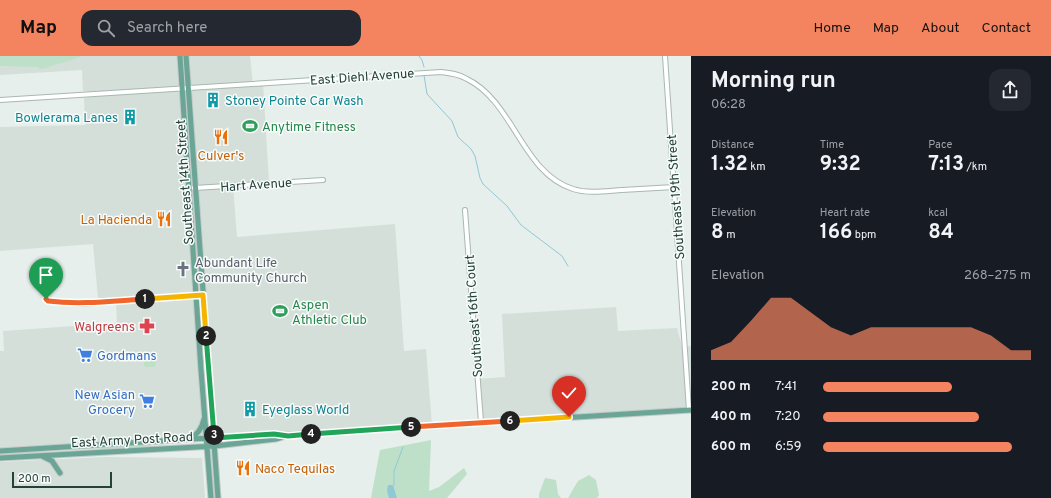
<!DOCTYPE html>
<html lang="en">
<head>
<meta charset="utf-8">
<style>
  :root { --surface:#171b24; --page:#242831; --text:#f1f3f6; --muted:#9ea1a6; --accent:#f4845f }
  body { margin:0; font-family:Overpass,sans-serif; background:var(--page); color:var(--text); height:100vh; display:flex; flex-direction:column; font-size:15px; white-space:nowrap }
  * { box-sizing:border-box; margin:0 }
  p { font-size:13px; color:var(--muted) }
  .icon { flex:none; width:22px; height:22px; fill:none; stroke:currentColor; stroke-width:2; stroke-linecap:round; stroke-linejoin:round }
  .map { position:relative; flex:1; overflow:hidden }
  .details { display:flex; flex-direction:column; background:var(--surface); width:360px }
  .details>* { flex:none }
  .scale { position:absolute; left:12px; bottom:10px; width:100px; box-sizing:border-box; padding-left:4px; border:2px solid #24423a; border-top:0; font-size:11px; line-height:14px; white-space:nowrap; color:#24423a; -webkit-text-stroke:3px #f7fbf9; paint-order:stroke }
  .pin { position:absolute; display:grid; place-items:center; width:34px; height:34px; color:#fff; margin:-41px -17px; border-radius:50% 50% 50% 0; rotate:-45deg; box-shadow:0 0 4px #0007 }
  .pin .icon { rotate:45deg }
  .km { position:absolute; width:20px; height:20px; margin:-10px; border-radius:50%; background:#222; color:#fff; font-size:11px; line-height:20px; text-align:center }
  .round { display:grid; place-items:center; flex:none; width:42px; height:42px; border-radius:12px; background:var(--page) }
  .overview { display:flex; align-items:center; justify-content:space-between; height:68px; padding:0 20px }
  h1 { font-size:22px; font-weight:700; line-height:30px }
  .figures { display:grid; grid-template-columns:repeat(3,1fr); gap:6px; height:68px; padding:4px 20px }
  .figures div { display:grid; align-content:center }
  .figures b { font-size:20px; font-weight:700 }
  .figures small { font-size:11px; font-weight:400 }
  .figures p { font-size:11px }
  .chart { height:112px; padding:8px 20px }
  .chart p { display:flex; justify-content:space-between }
  .chart svg { width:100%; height:72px; margin-top:4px; fill:var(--accent); opacity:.7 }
  ul { padding:0 20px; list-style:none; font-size:13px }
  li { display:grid; grid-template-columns:64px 48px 1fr; align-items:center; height:30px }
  li i { height:10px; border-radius:5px; background:var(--accent) }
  header { display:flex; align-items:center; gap:24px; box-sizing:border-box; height:56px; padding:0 20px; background:var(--accent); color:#111 }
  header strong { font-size:19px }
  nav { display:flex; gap:22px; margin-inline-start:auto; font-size:14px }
  .search { width:280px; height:36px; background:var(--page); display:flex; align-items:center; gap:10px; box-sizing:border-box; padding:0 14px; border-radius:12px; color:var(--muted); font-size:15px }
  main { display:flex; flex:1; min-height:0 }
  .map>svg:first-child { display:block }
  .built { fill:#d4dfda }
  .green { fill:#bfe0c8 }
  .water { fill:#8ec9d4 }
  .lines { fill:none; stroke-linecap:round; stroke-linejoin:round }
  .stream { stroke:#8ec9d4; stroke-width:1 }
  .minor-casing { stroke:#a8b8b2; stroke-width:6 }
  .major-casing { stroke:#c2cac8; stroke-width:7 }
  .minor { stroke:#fff; stroke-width:4 }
  .major { stroke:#6aa596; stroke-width:5 }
  .split-1-casing { stroke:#fff; stroke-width:8 }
  .split-2-casing { stroke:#fff; stroke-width:8 }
  .split-3-casing { stroke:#fff; stroke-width:8 }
  .split-4-casing { stroke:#fff; stroke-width:8 }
  .split-5-casing { stroke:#fff; stroke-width:8 }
  .split-6-casing { stroke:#fff; stroke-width:8 }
  .split-7-casing { stroke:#fff; stroke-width:8 }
  .split-1 { stroke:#f0652b; stroke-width:5 }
  .split-2 { stroke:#f5b400; stroke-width:5 }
  .split-3 { stroke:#22a559; stroke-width:5 }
  .split-4 { stroke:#22a559; stroke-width:5 }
  .split-5 { stroke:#22a559; stroke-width:5 }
  .split-6 { stroke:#f0652b; stroke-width:5 }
  .split-7 { stroke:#f5b400; stroke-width:5 }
  .labels { text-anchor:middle; stroke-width:3; stroke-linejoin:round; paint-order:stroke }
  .street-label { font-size:13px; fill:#24423a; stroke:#f7fbf9 }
  .culture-label { font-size:13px; fill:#0d838f; stroke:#f7fbf9; text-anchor:start }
  .leisure-label { font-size:13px; fill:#27864d; stroke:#f7fbf9; text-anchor:start }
  .food-label { font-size:13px; fill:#c56008; stroke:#f7fbf9 }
  .worship-label { font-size:13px; fill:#5b616d; stroke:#f7fbf9; text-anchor:start }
  .health-label { font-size:13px; fill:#be3a42; stroke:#f7fbf9; text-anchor:end }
  .shop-label { font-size:13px; fill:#366cbe; stroke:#f7fbf9; text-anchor:start }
</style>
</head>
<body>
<header>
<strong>Map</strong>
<div class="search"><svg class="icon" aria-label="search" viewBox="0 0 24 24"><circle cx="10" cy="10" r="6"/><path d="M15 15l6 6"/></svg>Search here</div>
<nav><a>Home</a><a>Map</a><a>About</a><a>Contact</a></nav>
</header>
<main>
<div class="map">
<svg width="691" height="442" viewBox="0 0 691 442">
  <rect width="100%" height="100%" fill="#e6efeb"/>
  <path class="built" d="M0,0H180L205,385L0,398V295H4L3,275L117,267L116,245L129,244L98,242L93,188L0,195V71L85,69L84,42L111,37L83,35L82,14L0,19Z
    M186,0H250L253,28L263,27L269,127L233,130L237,181L395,168L404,295L426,293L432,370L214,386Z
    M616,251L618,275L677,272L687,309L686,290H691V354L481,366L478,323L505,321L502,258Z
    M107,401L202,402L205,442H0V406Z"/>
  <path class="green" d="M0,0H80V1C72,4 66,6 58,8C51,9 48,13 40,13L38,11L0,10Z
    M146,299H154L155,302H156L155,311H146L144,310V303Z
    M431,384L429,435L439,431L464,412L467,418L447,442H371L380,394Z
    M163,387V388L129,393H96L114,390Z
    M589,419L596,424L599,439L597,442H568L578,425Z
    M545,422L556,424L558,438L561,442H539V438Z"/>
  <path class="water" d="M388,429H393L397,442H389L387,435Z"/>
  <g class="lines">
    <path class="stream" d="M419,0L422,4L424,11
      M424,19L427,38L452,65L458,81L471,93L475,100L480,122L483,128L507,150L521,169L562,200L568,210
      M394,429V415L403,391"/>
    <g class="minor-casing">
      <path id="minor" d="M665,0L689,354
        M0,44L441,16C450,17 459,18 467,23C514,46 522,117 573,133C589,138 606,135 622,134C639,133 657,132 674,131
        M194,132L323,124
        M465,154L481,366
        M46,243L48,245L83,248L203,239"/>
    </g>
    <g class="major-casing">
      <path id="major" d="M180,0L201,314L211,442
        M186,0L218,442
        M189,383C198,379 202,372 204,363
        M0,395L274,378L288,379L691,354
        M42,400L52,405L60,417
        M0,402L215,390L276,383L286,380"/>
    </g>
    <use href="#minor" class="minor"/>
    <use href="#major" class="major"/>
  </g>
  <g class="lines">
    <g class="split-1-casing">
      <path id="split-1" d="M46,243L48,245C81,249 112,245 145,243"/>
    </g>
    <g class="split-2-casing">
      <path id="split-2" d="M145,243L203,239L206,280"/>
    </g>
    <g class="split-3-casing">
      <path id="split-3" d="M206,280L214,379"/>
    </g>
    <g class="split-4-casing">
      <path id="split-4" d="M214,379V382L274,378L288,380L311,378"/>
    </g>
    <g class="split-5-casing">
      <path id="split-5" d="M311,378L411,371"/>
    </g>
    <g class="split-6-casing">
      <path id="split-6" d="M411,371L510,365"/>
    </g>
    <g class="split-7-casing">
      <path id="split-7" d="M510,365L569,361"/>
    </g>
    <use href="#split-1" class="split-1"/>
    <use href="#split-2" class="split-2"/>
    <use href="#split-3" class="split-3"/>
    <use href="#split-4" class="split-4"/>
    <use href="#split-5" class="split-5"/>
    <use href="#split-6" class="split-6"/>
    <use href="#split-7" class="split-7"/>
  </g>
  <defs>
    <g id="building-bare" transform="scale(1.2)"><path d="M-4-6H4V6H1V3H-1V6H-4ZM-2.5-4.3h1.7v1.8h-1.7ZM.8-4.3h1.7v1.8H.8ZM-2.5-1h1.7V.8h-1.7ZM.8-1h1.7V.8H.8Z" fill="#0f9aa8" stroke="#f7fbf9" stroke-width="2.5" paint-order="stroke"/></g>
    <g id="stadium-bare" transform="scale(1.2)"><path d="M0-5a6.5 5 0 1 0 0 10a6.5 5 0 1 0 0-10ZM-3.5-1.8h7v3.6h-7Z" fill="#2e9e5b" stroke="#f7fbf9" stroke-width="2.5" paint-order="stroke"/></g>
    <g id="restaurant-bare" transform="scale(1.2)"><path d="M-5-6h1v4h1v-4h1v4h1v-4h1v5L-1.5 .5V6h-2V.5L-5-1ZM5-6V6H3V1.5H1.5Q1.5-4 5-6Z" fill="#e8710a" stroke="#f7fbf9" stroke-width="2.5" paint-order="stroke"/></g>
    <g id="church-bare" transform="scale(1.2)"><path d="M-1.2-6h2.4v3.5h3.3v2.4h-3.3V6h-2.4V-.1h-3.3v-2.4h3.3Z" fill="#6b7280" stroke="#f7fbf9" stroke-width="2.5" paint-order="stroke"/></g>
    <g id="pharmacy-bare" transform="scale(1.2)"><path d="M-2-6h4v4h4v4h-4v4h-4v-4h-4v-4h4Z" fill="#e0444e" stroke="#f7fbf9" stroke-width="2.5" paint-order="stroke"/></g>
    <g id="supermarket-bare" transform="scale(1.2)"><path d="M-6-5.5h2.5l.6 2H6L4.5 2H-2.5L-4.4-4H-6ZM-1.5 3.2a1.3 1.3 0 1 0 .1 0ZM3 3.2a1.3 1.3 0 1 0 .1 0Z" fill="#3f7fe0" stroke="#f7fbf9" stroke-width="2.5" paint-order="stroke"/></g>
  </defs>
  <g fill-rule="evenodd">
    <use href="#building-bare" x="213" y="44"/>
    <use href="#building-bare" x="130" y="61"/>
    <use href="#stadium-bare" x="250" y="70"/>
    <use href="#restaurant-bare" x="221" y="81"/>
    <use href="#restaurant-bare" x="164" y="163"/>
    <use href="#church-bare" x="183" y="213"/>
    <use href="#stadium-bare" x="280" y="255"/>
    <use href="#pharmacy-bare" x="147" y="270"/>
    <use href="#supermarket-bare" x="85" y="299"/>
    <use href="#supermarket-bare" x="147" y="345"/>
    <use href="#building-bare" x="250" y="353"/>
    <use href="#restaurant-bare" x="243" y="412"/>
  </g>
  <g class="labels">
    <g class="street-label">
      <text transform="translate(362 20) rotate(-4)" y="5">East Diehl Avenue</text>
      <text transform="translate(184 126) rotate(-94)" y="5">Southeast 14th Street</text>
      <text transform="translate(256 128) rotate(-4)" y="5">Hart Avenue</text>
      <text transform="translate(675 141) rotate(-94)" y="5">Southeast 19th Street</text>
      <text transform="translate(473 260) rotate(-94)" y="5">Southeast 16th Court</text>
      <text transform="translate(132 383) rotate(-3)" y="5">East Army Post Road</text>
    </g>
    <g class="culture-label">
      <text x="225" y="49">Stoney Pointe Car Wash</text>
      <text x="118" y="66" text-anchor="end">Bowlerama Lanes</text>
      <text x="262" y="358">Eyeglass World</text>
    </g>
    <g class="leisure-label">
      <text x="262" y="75">Anytime Fitness</text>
      <text x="292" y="253">Aspen<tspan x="292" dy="15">Athletic Club</tspan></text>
    </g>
    <g class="food-label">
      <text x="221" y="104">Culver's</text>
      <text x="152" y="168" text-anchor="end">La Hacienda</text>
      <text x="255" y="417" text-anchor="start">Naco Tequilas</text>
    </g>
    <g class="worship-label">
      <text x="195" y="211">Abundant Life<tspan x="195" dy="15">Community Church</tspan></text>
    </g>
    <g class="health-label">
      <text x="135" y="275">Walgreens</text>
    </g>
    <g class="shop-label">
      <text x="97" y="304">Gordmans</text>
      <text x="135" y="343" text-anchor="end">New Asian<tspan x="135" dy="15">Grocery</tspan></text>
    </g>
  </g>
</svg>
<div class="scale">200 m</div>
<div class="pin" style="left:46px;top:243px;background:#1e9e55"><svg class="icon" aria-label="arrive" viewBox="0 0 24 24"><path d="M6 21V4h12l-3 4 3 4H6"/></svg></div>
<div class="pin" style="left:569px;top:361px;background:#d93025"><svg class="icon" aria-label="check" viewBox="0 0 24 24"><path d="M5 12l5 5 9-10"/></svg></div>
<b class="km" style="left:145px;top:243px">1</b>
<b class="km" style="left:206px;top:280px">2</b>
<b class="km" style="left:214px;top:379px">3</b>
<b class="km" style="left:311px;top:378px">4</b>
<b class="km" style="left:411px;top:371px">5</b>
<b class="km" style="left:510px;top:365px">6</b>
</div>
<section class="details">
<div class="overview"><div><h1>Morning run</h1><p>06:28</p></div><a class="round"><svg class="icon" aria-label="share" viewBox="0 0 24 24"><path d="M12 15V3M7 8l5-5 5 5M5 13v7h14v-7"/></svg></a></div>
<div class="figures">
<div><p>Distance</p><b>1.32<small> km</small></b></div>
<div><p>Time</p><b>9:32</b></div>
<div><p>Pace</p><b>7:13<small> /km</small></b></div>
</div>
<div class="figures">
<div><p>Elevation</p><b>8<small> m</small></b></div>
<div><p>Heart rate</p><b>166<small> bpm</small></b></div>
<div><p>kcal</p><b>84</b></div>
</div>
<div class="chart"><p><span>Elevation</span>268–275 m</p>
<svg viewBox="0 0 160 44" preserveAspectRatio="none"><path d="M0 44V38L10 33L20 20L30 6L40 6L50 15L60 24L70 29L80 24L90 24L100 24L110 24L120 24L130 24L140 29L150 38L160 38V44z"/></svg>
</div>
<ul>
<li><b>200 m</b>7:41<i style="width:62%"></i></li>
<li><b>400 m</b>7:20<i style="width:75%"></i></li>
<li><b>600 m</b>6:59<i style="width:91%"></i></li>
</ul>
</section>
</main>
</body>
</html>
